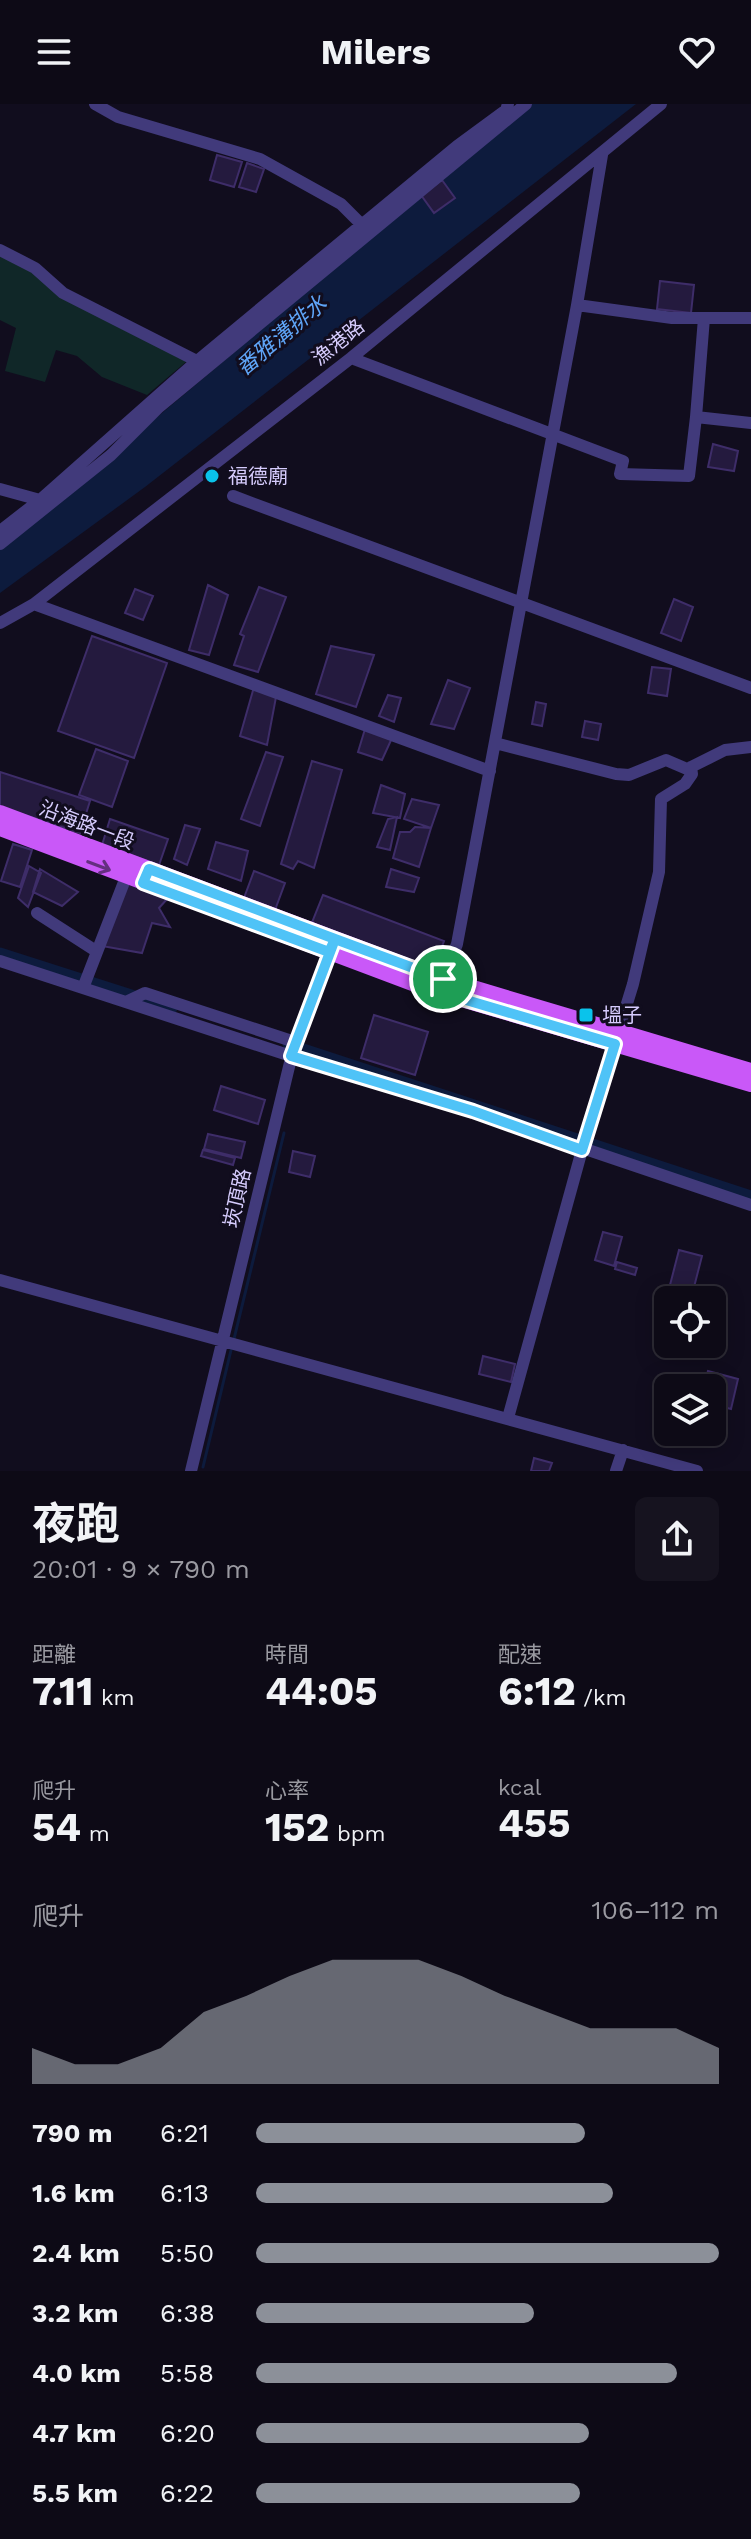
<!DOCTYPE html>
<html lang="zh-TW">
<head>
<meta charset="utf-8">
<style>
  :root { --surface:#0d0a16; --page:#16131f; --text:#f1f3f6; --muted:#9a9aa1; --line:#2d2b35; --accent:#8c9099 }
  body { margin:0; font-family:"Work Sans","Noto Sans TC",sans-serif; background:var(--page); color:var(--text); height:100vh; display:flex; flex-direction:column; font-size:30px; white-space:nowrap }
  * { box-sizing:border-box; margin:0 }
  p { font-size:26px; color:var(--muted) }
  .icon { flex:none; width:44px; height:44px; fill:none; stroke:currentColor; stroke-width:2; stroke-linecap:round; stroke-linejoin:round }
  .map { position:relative; height:1367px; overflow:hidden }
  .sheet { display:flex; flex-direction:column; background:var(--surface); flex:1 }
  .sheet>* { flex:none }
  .controls { position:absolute; left:654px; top:1182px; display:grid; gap:16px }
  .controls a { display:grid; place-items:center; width:72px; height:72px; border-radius:12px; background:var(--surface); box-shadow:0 4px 20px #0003,0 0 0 2px var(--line); font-size:40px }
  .pin { position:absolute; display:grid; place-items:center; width:68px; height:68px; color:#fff; margin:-34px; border:4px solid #fff; border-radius:50%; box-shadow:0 2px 8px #0007 }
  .round { display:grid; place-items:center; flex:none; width:84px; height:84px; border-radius:12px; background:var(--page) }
  .summary { display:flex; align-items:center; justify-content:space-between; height:136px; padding:0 32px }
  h1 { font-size:44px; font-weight:700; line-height:60px }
  .metrics { display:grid; grid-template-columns:repeat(3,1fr); gap:12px; height:136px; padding:8px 32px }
  .metrics div { display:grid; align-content:center }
  .metrics b { font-size:40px; font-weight:700 }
  .metrics small { font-size:22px; font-weight:400 }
  .metrics p { font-size:22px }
  .chart { height:224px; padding:16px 32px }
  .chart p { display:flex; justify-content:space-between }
  .chart svg { width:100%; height:144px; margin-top:8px; fill:var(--accent); opacity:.7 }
  ul { padding:0 32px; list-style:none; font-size:26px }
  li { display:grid; grid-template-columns:128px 96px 1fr; align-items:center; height:60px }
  li i { height:20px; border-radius:10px; background:var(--accent) }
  header { display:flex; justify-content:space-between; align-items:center; height:104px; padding:0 32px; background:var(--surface); font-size:36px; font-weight:700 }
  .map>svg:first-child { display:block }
  .green { fill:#102728 }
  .water { fill:#0d1b3d }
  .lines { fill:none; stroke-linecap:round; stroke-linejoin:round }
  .stream { stroke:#0d1b3d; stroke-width:3 }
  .canal { stroke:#0d1b3d; stroke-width:11 }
  .building { fill:#241a3e; stroke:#3e2d69; stroke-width:2 }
  .minor { stroke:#413a7b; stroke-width:12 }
  .major { stroke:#c958f8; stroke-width:16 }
  .oneway { stroke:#642f80 }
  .route-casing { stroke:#fff; stroke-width:16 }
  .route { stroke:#4fc3f7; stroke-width:10 }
  .poi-dot { fill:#0ac3eb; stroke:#110d1e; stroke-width:3 }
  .labels { text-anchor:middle; stroke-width:6; stroke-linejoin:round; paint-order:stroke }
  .street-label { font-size:20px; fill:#d6ccfd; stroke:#110d1e }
  .poi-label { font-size:20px; fill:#d6ccfd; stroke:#110d1e; text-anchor:start }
  .water-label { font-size:22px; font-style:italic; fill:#5fa5f8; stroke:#110d1e }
</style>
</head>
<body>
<header><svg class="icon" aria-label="menu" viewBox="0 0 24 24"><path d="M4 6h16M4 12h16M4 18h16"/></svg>Milers<svg class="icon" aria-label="heart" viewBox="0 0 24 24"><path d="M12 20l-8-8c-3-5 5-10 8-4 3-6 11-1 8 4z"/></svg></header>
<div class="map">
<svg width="751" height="1367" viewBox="0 0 751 1367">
  <rect width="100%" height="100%" fill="#110d1e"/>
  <path class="green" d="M0,149L187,257L147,291L102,273L77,252L56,246L45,278L5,267L16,224L0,216Z"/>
  <path class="water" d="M530,0H636L145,383L0,489V445Z"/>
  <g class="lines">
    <path class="stream" d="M234,1235L284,1029
      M203,1363L232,1242"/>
    <path class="canal" d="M0,849L172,904
      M288,940L751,1092"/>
  </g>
  <path class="building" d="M217,51L242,58L234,83L210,76Z
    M247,59L264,65L256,88L239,83Z
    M442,76L455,94L434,109L421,91Z
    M660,177L694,181L691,209L657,205Z
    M713,340L738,347L734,367L708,363Z
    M208,481L228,491L209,551L189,546Z
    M259,483L286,493L258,568L234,561L244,532L240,530Z
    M135,485L153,492L143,516L125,509Z
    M674,495L693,503L681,537L661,529Z
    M92,532L167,559L134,654L58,627Z
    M331,542L374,551L356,603L316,590Z
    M652,563L671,565L667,592L648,589Z
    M448,576L470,584L454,625L431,620Z
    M254,583L276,593L267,641L240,632Z
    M388,591L401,594L394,618L379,612Z
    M536,598L546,600L542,622L532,620Z
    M585,617L601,620L598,636L582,633Z
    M365,625L392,634L382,656L358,648Z
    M96,645L128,657L112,703L79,691Z
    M266,648L283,653L260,722L241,715Z
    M312,657L342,666L314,764L298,757L293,765L281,760Z
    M0,668L90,697L80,729L0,703Z
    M381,681L405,690L400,714L373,709Z
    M412,695L439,701L431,724L404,715Z
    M397,713L390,746L377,743L388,715Z
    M110,715L168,735L159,761L102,741Z
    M185,721L200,725L187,761L174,755Z
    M415,723L431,724L419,763L393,754L400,728H410Z
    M216,738L248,747L241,777L208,765Z
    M13,740L32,746L20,783L1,777Z
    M29,762L41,769L28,803L18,794Z
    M40,765L78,788L62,802L33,788Z
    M391,765L419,774L414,788L386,783Z
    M254,767L285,779L275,806L244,794Z
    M126,773L168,794L159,804L170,823L152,819L142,849L102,842Z
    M323,791L444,837L433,867L311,821Z
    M374,911L428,928L415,971L361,954Z
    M221,982L265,996L258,1020L214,1006Z
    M208,1030L245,1038L241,1054L204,1045Z
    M203,1046L235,1054L233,1061L201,1052Z
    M293,1047L315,1052L310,1073L289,1068Z
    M603,1128L622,1133L614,1162L595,1156Z
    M679,1146L702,1152L693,1187L670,1181Z
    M617,1158L637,1164L635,1171L615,1165Z
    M483,1252L515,1260L511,1278L479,1270Z
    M708,1267L738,1275L731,1305L712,1300V1284H703Z
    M534,1354L552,1359L549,1367H531Z"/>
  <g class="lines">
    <path class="minor" d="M95,0L118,13L260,55L341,100L362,121L370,122
      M0,146L35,164L63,189L197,257
      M577,201L672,214H751
      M351,254L623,357L620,370L689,372L696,313L751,319
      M696,313L704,214
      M0,385L40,396
      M233,392L751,584
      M0,427L40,396L197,257L457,42L506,6L508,0
      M0,440L111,351L159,303L526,0
      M34,500L490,667
      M0,519L34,500L351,254L661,0
      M495,639L616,670L629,671L666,656L687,665L725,646L751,643
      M37,809L96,847
      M0,857L291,952L473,1007L751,1101
      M441,882L457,840L577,201L602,51
      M83,884L126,773
      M126,898L145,889L295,938
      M0,1176L697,1367
      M508,1314L582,1046L633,880L659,768L661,695L685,680L692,670L691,663
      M191,1367L295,938L332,842
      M616,1367L623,1346"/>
    <path class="major" d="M0,709L436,873L751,967
      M0,724L431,886L751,980"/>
  </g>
  <defs><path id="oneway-shaft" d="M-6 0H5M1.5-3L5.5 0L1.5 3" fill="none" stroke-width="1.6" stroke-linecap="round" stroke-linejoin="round" transform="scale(2)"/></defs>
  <use class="oneway" href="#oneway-shaft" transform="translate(99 762) rotate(21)"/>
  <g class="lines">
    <g class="route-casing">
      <path id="route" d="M443,875L335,835L329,848L143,779L149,765L335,835L291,952L473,1007L582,1046L615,940L439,888L443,875"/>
    </g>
    <use href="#route" class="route"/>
  </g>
  <g class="poi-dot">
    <circle cx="212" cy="372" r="8"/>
    <rect x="578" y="903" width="16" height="16" rx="4"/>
  </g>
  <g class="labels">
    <g class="street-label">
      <text transform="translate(338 238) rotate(-39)" y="7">漁港路</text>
      <text transform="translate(87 721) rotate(21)" y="7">沿海路一段</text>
      <text transform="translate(237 1094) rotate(-77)" y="7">崁頂路</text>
    </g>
    <g class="poi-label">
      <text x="228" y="379">福德廟</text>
      <text x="602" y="918">塭子</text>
    </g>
    <g class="water-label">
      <text transform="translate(281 231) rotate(-40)" y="8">番雅溝排水</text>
    </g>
  </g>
</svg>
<div class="controls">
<a><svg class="icon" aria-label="locate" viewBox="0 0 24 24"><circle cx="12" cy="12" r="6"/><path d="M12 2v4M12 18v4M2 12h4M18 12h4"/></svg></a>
<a><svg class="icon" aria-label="layers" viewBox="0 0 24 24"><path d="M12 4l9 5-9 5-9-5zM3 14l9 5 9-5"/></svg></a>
</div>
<div class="pin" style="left:443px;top:875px;background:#1e9e55"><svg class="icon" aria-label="arrive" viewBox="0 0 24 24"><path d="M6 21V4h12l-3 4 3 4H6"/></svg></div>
</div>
<section class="sheet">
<div class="summary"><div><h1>夜跑</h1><p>20:01 · 9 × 790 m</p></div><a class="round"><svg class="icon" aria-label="share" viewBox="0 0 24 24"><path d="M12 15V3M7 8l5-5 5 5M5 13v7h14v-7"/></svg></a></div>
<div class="metrics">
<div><p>距離</p><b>7.11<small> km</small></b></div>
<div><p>時間</p><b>44:05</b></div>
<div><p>配速</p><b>6:12<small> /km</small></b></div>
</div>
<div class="metrics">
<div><p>爬升</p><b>54<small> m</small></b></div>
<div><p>心率</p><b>152<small> bpm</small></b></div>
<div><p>kcal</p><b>455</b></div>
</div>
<div class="chart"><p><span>爬升</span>106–112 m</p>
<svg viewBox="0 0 160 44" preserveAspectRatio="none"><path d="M0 44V33L10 38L20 38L30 33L40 22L50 17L60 11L70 6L80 6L90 6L100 11L110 17L120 22L130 27L140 27L150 27L160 33V44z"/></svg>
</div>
<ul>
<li><b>790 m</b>6:21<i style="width:71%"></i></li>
<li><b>1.6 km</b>6:13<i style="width:77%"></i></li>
<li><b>2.4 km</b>5:50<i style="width:100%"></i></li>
<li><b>3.2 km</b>6:38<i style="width:60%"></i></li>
<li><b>4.0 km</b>5:58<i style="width:91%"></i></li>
<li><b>4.7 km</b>6:20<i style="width:72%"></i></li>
<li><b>5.5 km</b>6:22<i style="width:70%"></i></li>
</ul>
</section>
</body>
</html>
